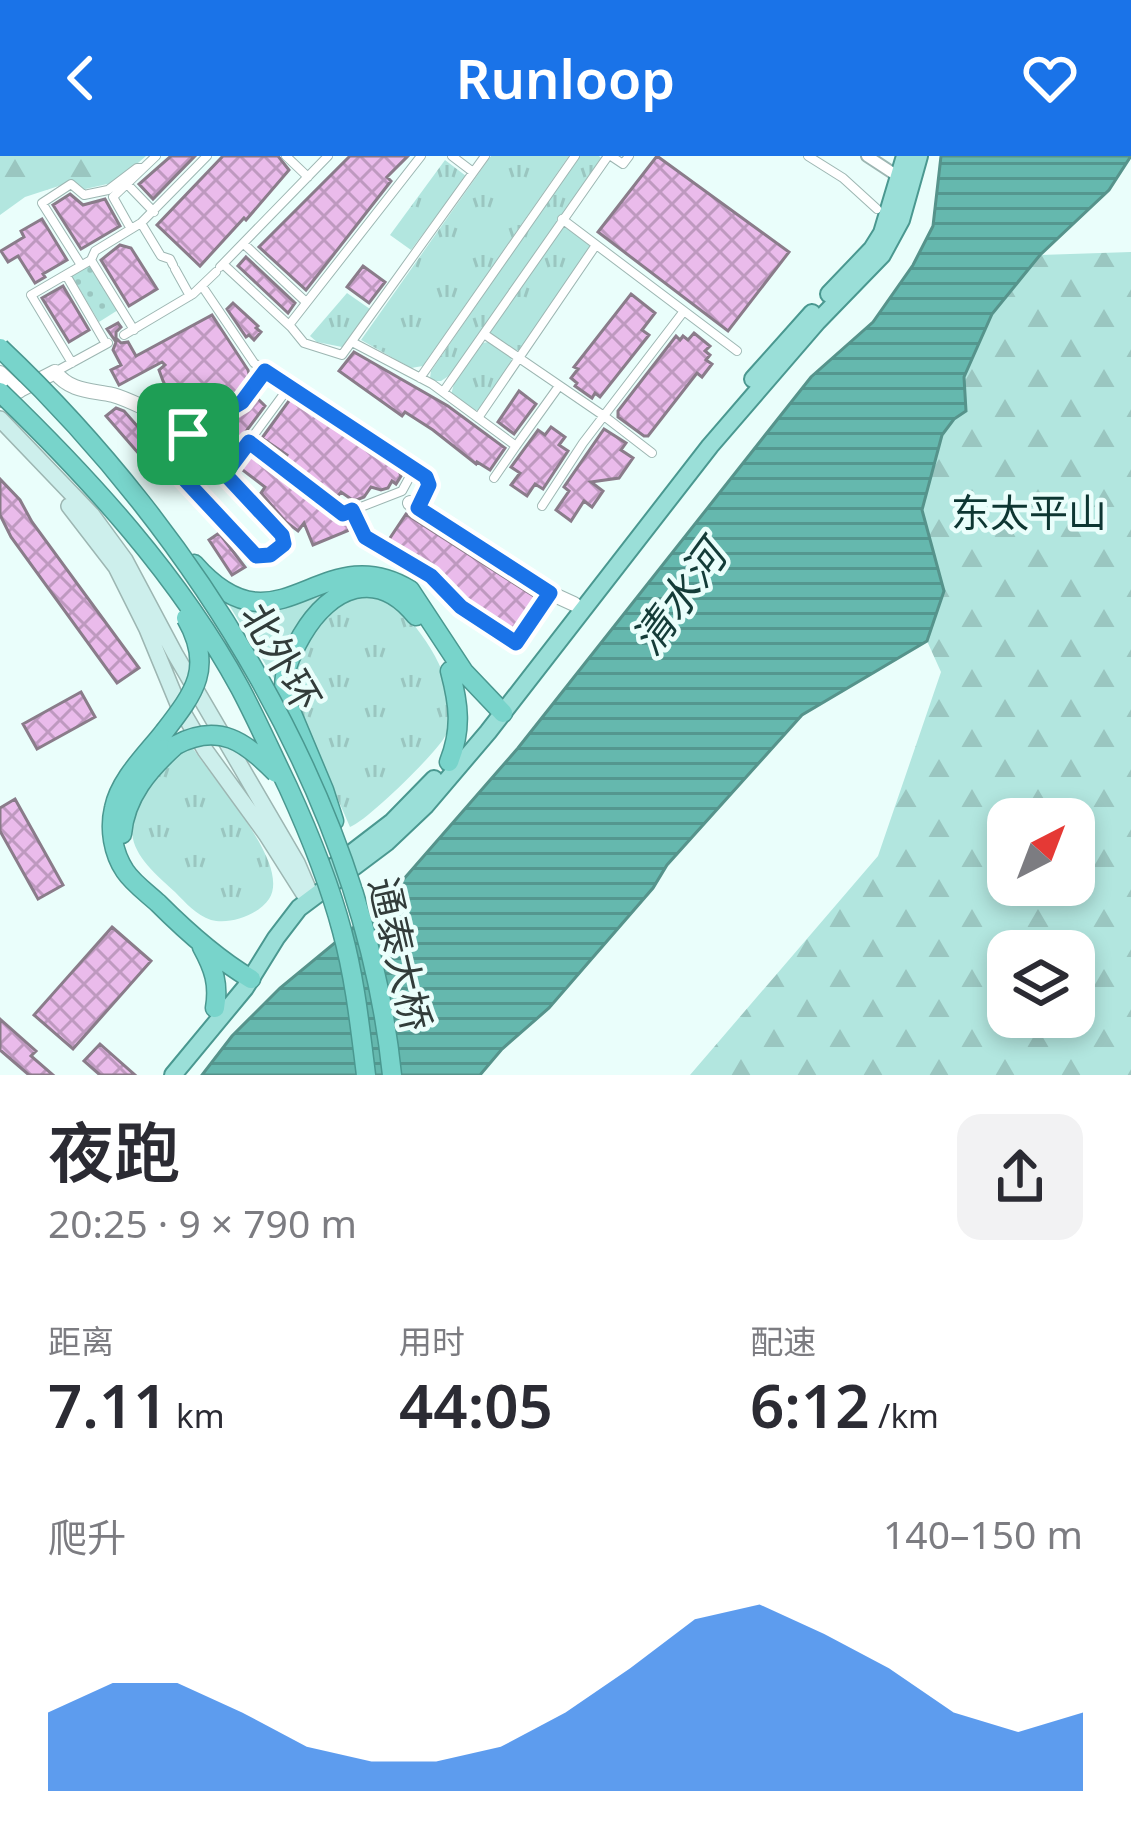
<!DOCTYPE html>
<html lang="zh">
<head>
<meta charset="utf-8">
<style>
  :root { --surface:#fff; --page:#f2f2f3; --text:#2b2b33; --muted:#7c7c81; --accent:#1a73e8 }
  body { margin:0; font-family:"Noto Sans","Noto Sans SC",sans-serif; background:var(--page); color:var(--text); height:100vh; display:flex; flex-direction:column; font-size:45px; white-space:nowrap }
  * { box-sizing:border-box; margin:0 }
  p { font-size:39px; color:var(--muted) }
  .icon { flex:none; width:66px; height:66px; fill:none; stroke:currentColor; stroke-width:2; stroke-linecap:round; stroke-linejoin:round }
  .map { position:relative; height:919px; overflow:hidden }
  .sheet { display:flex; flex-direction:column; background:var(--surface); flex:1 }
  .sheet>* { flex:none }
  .needle { width:78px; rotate:42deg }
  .buttons { position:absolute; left:987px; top:642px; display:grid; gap:24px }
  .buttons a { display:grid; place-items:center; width:108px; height:108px; border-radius:24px; background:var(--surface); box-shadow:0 6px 18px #0003; font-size:60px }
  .pin { position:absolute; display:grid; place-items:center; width:102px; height:102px; color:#fff; margin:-51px; border-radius:24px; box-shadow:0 6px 18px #0006 }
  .round { display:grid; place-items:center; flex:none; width:126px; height:126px; border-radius:24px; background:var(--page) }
  .head { display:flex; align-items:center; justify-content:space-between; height:204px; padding:0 48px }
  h1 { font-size:66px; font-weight:600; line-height:90px }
  .figures { display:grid; grid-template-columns:repeat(3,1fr); gap:18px; height:204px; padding:12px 48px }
  .figures div { display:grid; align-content:center }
  .figures b { font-size:60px; font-weight:600 }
  .figures small { font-size:33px; font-weight:400 }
  .figures p { font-size:33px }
  .chart { height:336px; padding:24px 48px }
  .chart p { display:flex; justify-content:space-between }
  .chart svg { width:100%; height:216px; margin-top:12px; fill:var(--accent); opacity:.7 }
  header { display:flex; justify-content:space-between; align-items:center; height:156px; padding:0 48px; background:var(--accent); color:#fff; font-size:54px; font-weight:600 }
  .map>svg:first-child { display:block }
  .grass { fill:url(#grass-tufts) }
  .forest { fill:url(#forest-firs); fill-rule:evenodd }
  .park { fill:url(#park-dots) }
  .water { fill:url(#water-rules); stroke:#56938b; stroke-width:3 }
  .building { fill:url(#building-cross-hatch); stroke:#8a7c8a; stroke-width:3 }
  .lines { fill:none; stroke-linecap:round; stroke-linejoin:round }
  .pedestrian-casing { stroke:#9db6b2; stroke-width:10 }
  .minor-casing { stroke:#9db6b2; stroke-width:14 }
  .tertiary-casing { stroke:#9db6b2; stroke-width:16 }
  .secondary-casing { stroke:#9db6b2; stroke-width:18 }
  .primary-casing { stroke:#4a9890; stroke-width:20 }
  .trunk-casing { stroke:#4a9890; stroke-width:21 }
  .pedestrian { stroke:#fff; stroke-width:8 }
  .minor { stroke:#fff; stroke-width:10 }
  .tertiary { stroke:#fff; stroke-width:14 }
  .secondary { stroke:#cdefec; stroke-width:15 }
  .primary { stroke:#9adfd8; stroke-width:16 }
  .trunk { stroke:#78d4cb; stroke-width:18 }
  .trunk-bridge-casing { stroke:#4a9890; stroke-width:21; stroke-linecap:butt }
  .trunk-bridge { stroke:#78d4cb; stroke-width:18 }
  .route-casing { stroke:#fff; stroke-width:24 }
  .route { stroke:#1a73e8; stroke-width:15 }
  .labels { text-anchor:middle; stroke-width:9; stroke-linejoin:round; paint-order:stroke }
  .park-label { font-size:39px; fill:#0d3632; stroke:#eafefb }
  .street-label { font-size:39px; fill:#323c3a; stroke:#eafefb }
  .water-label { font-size:42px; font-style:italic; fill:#143c38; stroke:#eafefb }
</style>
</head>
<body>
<header><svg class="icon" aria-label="back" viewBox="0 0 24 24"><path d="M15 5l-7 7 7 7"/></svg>Runloop<svg class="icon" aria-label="heart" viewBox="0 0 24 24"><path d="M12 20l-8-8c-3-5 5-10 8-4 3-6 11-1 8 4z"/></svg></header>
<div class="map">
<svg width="1131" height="919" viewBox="0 0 1131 919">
  <defs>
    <pattern id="grass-tufts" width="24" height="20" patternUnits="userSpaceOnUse" patternTransform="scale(3)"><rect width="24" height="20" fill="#b2e6df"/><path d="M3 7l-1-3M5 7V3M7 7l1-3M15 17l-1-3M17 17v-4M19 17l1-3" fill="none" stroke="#9ac6c0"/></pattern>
    <pattern id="forest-firs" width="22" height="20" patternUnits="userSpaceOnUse" patternTransform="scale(3)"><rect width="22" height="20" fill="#b2e6df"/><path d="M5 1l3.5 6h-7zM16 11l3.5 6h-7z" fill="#9ac6c0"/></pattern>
    <pattern id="park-dots" width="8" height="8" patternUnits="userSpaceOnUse" patternTransform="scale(3)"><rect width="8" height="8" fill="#b2e6df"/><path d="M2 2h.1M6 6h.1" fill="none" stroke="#9ac6c0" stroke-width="1.8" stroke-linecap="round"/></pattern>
    <pattern id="water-rules" width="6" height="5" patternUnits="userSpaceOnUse" patternTransform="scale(3)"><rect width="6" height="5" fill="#65b8ae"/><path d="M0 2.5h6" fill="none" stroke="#54978f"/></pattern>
    <pattern id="building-cross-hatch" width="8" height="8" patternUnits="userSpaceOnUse" patternTransform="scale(3)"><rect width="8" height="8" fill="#eabbeb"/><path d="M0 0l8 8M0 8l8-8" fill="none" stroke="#be99bf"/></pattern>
  </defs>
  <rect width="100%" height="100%" fill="#eafefb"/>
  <path class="grass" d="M491,0H569L423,210L411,212L361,184Z
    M579,0H599L601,2L450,219L441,225H434L430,222L431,215Z
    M445,4L466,20L411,94L390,79Z
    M566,71L589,88V94L519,194L516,195L492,180L490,174L559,73Z
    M347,137L370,153L342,191L317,186L310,180Z
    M488,186L511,201L512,206L478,254H474L451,239L454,227L483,187Z
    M335,429C303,455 285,485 275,524L229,449L268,457L292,449Z
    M354,439C366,441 381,440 390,446C420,467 459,528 450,565C449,571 447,577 444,582C434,599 367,665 350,671L292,538C295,500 318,456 354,439Z
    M192,591C214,623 257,673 269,707C273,718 276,733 269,743C258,759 230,769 211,764C196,759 186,747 175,736C140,704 115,682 146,635C159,616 170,600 192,591Z"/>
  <path class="forest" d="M0,0H146L116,26L81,34L71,26L25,41L0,59Z
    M1131,96V919H690L878,700L941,516L927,485L944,435L922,354L943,276L954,262L966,255L964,221L977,190L992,158L1040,99ZM1008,663H1074V729H1008ZM1008,795H1074V861H1008Z"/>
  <path class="park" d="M90,108L118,154L99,166L71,119Z"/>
  <path class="water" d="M941,0H1131L1109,34L1040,99L992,158L964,221L966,255L954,263L942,279L922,354L944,435L927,485L802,559L667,709L653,732L549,852L502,893L480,919H202L232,880L280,832L382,748L518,592L811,221L873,166L913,109L933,70Z"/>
  <path class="building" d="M171,0H195L153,43L139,28Z
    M223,0H278L289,14L246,64L244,62L200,110L157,69Z
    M350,0H408L387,21L391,25L306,134L259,91Z
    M657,0L789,96L728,175L598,76Z
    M70,38L83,49L105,43L120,70L81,93L53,49Z
    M42,63L67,104L43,118L45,121L35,127L18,100L8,106L1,95L24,81L21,75Z
    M120,89L131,92L157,133L129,150L101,104Z
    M246,101L295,147L288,157L238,110Z
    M363,110L385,126L369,147L347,131Z
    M63,130L89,174L69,186L42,142Z
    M631,138L655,157L642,174L649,179L600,241L595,237L592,242L575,230L577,227L571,222L578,213L574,211Z
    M233,147L258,170L256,172L261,176L254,184L249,179L246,181L227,153Z
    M212,159L248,214L250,222L236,240L190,267L182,261L163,225L159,214L165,209L162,206L119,229L111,214L121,209L113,194L116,186L107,173L118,167L121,171L116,176V182L121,187L128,186L136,200Z
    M694,177L710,190L705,195L710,199L706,204L712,208L702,221L697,217L648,280H644L618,261V255L676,180L680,184L683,180L688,184Z
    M354,196L448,250L505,292L490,314L477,306L476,308L433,274L405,256L402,260L339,215Z
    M519,235L536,248L514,278L498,266Z
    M256,241L265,250L227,301L212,286Z
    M291,242L399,315L401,320L396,328L392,325L388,332L381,334L371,331L364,341L354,345L341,336L337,341L285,303L287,299L262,282Z
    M116,252L124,255L146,280L147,291L139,298L106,260Z
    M551,271L565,281L559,289L568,295L543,333L535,328L527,340L511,329L520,317L511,311L538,274L545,279Z
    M604,273L626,287L621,294L633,302L619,322L591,326L603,335L592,351L584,345L571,365L556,354L569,335L564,331Z
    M250,298L337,366L349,365L352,373L313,389L304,367L298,375L286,366L261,337L265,331L240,312Z
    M0,323L20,344L32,366L139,512L117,527L11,381L0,359Z
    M406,358L537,442L514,476L466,445L435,413L388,385Z
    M219,377L245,411L232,419L209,384Z
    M81,536L95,561L37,593L23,568Z
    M15,643L63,729L38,743L0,675V652Z
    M112,771L151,805L73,893L34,859Z
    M0,863L36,895L31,900L53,919H29L0,894Z
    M100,888L135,919H100L84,905Z"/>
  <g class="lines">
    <g class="pedestrian-casing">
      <path id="pedestrian" d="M286,0L308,21
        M452,0L473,16
        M611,0L623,8L629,0
        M808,0L843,22L877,53
        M127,28L154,56
        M562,63L737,195
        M141,67L207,0
        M131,73L113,41L156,0
        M244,88L306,146
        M91,104L95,95L141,67L161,100L170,103L173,109
        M223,108L291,171L304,187L342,199L485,0
        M81,109L42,47L71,28L84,39L108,34L137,12H143
        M220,111L328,0
        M175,113L190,140
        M66,119L106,188
        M202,130L254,207L426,321L429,329L419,350
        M289,169L421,0
        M484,178L604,260L652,297
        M124,179L193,138L216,116
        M352,186L432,228L516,290L494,322
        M72,207L31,139L91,104L134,174
        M55,216L108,187
        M420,222L575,0
        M443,236L608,0
        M478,262L596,89
        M189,277L242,246L265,215
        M249,287L343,358L402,335L414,313
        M516,290L559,230
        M226,317L289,231
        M542,350L583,287L684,155
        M353,354L365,381L431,420L461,451L516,487L549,438"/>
    </g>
    <g class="minor-casing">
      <path id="minor" d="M867,0L899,21"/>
    </g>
    <g class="tertiary-casing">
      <path id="tertiary" d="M0,217L19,235
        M0,244L55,216C71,236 90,234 113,239C124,242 136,248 147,253C198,275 244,338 282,378L284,388L270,399L256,401L159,296L154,256
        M410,347L550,437L574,448"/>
    </g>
    <g class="secondary-casing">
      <path id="secondary" d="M0,263L92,359L125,404L175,498L297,707L312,742
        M69,350L116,411L147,473L178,548L205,594L266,678L304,738"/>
    </g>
    <g class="primary-casing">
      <path id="primary" d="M829,138L872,93L882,77L905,0
        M753,223L812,157
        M332,712L392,666L434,623
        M173,919L245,832L276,782L299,752L387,686L425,650L488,576L710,290L817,166L882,99L901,64L919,0"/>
    </g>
    <g class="trunk-casing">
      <path id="trunk" d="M194,408C279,505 320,379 410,434L464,516L503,557
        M164,576C146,599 120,623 114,652C109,673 113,697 125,715C133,727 147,737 158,747C186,775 217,803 251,823
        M449,606C462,573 459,549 450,515
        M334,665L324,634L285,541C281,519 291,498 302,479C330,431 377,411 416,460
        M122,678C125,641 149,613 176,589
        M202,791C214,813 219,828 215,852"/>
    </g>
    <use href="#pedestrian" class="pedestrian"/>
    <use href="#minor" class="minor"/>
    <use href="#tertiary" class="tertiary"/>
    <use href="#secondary" class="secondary"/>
    <use href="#primary" class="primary"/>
    <use href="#trunk" class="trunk"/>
    <g class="trunk-bridge-casing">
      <path id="trunk-bridge" d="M0,192C197,378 364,646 392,919
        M0,236C91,324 179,420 240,532C257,564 272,598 288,631C309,677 329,726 342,775C355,823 360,871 366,919
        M164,576C195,536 214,511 186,462
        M176,589C219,566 246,586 276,617"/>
    </g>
    <use href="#trunk-bridge" class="trunk-bridge"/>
  </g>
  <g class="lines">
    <g class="route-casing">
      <path id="route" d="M265,215L426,321L429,329L418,352L550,437L516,487L461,451L431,420L365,381L352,354L343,358L249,286L225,318L282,379L284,388L270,399L256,400L159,296L154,256L188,278L242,246Z"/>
    </g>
    <use href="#route" class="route"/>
  </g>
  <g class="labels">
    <g class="park-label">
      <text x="1029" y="371">东太平山</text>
    </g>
    <g class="street-label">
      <text transform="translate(281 501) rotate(60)" y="14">北外环</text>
      <text transform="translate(400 798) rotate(77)" y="14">通泰大桥</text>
    </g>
    <g class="water-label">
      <text transform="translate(679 442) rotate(-54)" y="15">清水河</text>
    </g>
  </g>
</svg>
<div class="buttons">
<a><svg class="needle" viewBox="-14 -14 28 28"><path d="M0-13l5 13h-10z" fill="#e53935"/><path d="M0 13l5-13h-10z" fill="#7c7c81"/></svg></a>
<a><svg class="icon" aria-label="layers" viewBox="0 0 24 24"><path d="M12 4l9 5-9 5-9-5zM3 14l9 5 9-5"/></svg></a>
</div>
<div class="pin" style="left:188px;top:278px;background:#1e9e55"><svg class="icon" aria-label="arrive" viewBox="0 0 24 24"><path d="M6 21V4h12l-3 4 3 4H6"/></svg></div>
</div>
<section class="sheet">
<div class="head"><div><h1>夜跑</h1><p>20:25 · 9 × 790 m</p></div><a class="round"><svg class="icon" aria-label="share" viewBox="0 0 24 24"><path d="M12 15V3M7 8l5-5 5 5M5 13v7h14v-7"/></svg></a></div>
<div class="figures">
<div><p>距离</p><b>7.11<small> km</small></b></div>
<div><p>用时</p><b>44:05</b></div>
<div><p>配速</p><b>6:12<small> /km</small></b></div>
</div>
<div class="chart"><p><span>爬升</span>140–150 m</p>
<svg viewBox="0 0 160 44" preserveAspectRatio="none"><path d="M0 44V28L10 22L20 22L30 28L40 35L50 38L60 38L70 35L80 28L90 19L100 9L110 6L120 12L130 19L140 28L150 32L160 28V44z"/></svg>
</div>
</section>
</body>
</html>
